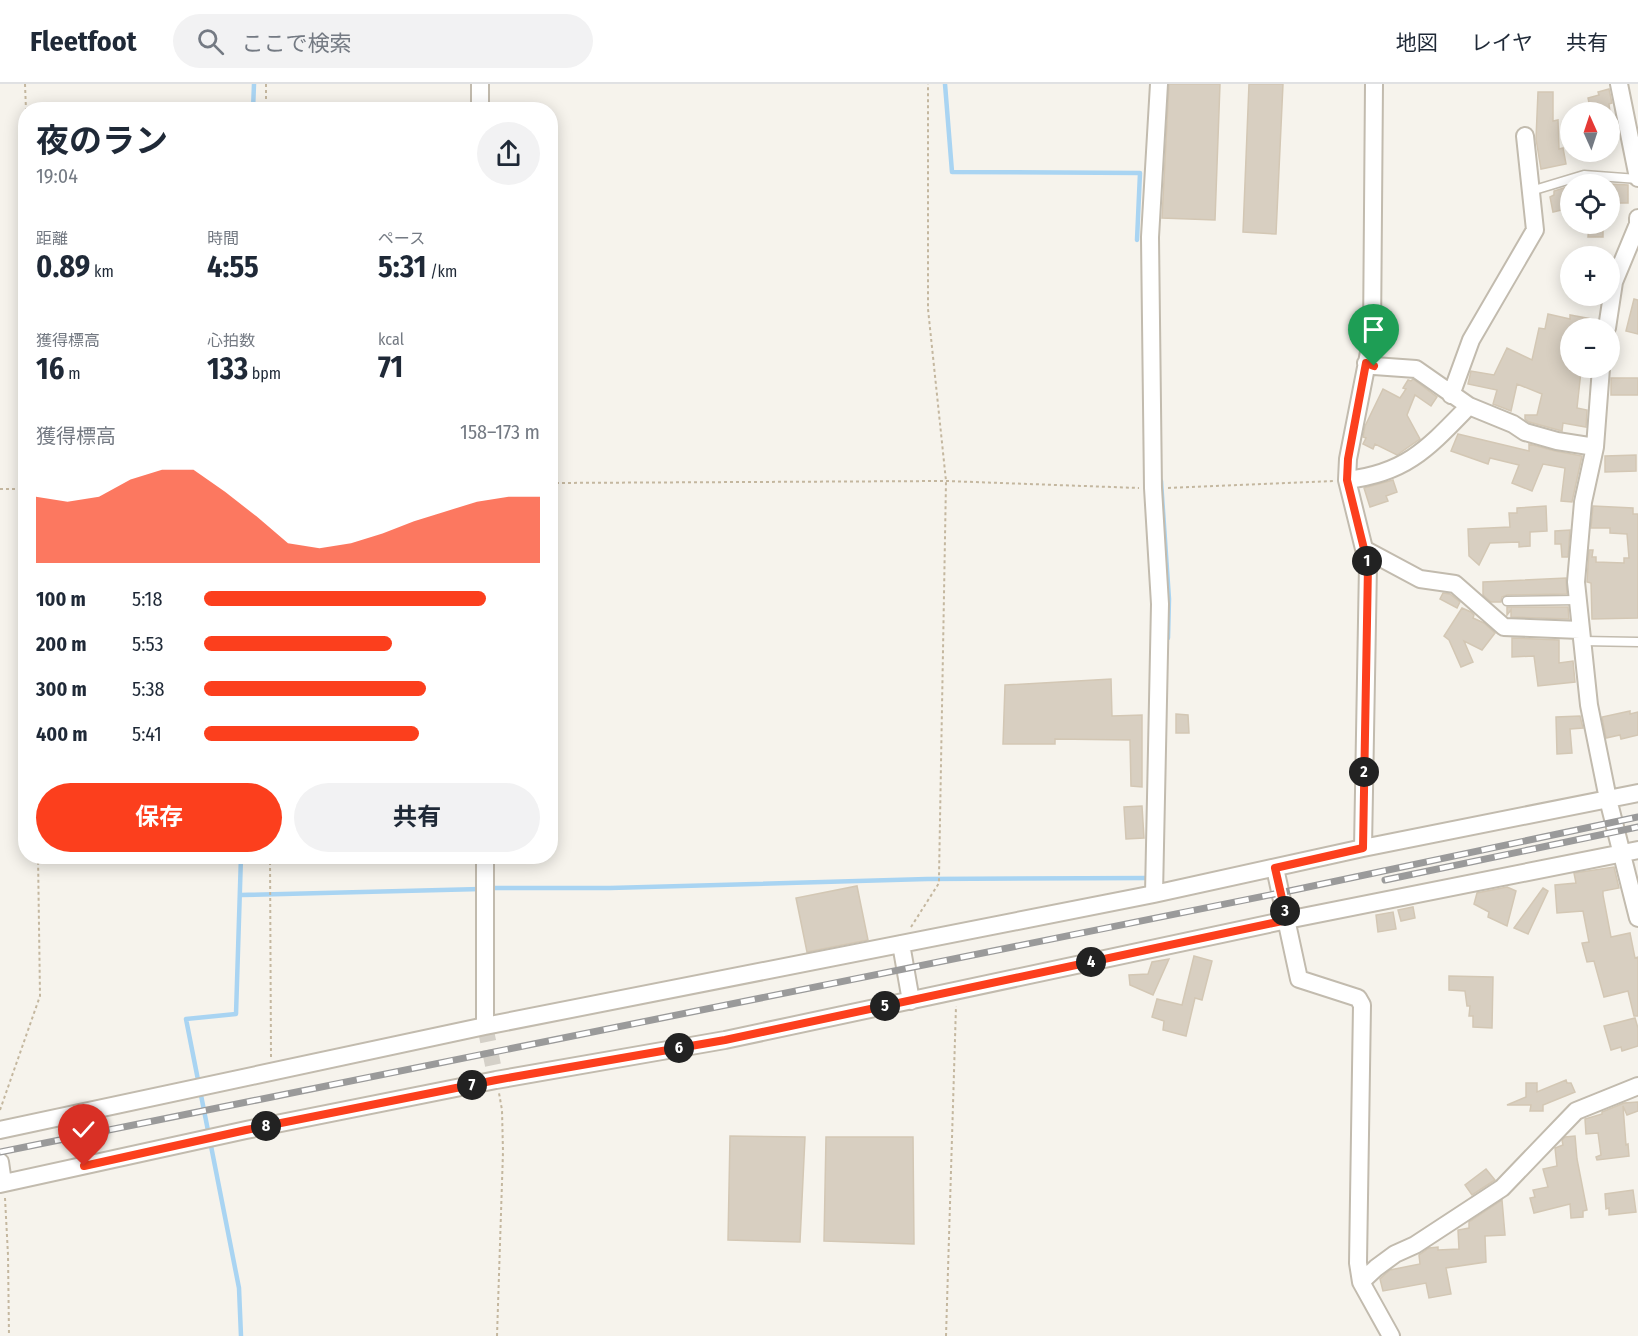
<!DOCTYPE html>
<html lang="ja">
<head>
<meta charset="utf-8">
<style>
  :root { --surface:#fff; --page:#f2f2f3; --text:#1f2937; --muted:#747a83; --line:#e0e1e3; --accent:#fc3f1d }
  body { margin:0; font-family:"Fira Sans Condensed","Noto Sans JP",sans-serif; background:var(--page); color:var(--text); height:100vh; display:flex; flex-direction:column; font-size:22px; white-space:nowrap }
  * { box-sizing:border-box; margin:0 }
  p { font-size:20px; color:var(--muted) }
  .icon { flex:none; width:33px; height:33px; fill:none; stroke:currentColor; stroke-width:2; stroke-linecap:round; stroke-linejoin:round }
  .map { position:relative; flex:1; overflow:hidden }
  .sheet { position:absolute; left:18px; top:18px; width:540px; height:762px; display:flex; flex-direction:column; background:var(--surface); border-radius:24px; box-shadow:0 3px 15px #0003 }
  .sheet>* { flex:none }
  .needle { width:39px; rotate:357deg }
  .fabs { position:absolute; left:1560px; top:18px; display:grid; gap:12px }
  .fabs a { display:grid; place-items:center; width:60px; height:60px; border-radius:50%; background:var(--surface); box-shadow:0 3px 15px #0003; font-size:30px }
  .pin { position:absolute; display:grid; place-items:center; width:51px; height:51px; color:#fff; margin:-62px -26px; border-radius:50% 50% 50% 0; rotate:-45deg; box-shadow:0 0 6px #0007 }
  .pin .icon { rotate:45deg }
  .km { position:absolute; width:30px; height:30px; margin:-15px; border-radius:50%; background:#222; color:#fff; font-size:16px; line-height:30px; text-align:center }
  .round { display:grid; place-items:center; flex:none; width:63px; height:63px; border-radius:32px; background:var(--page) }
  .overview { display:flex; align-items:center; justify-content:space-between; height:102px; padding:0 18px }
  h1 { font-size:33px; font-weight:700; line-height:45px }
  .stats { display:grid; grid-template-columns:repeat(3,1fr); gap:9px; height:102px; padding:6px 18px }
  .stats div { display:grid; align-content:center }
  .stats b { font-size:30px; font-weight:700 }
  .stats small { font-size:16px; font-weight:400 }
  .stats p { font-size:16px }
  .chart { height:168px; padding:12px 18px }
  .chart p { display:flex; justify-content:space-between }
  .chart svg { width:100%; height:108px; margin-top:6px; fill:var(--accent); opacity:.7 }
  .button { display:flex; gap:12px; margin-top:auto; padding:12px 18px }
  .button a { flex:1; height:69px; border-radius:36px; background:var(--accent); color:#fff; font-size:24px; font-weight:700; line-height:69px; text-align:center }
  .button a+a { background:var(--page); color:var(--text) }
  ul { padding:0 18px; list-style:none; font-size:20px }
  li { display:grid; grid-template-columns:96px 72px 1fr; align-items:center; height:45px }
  li i { height:15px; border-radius:8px; background:var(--accent) }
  header { display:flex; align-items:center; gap:36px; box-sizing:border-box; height:84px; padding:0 30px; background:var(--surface); border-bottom:2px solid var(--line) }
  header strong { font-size:28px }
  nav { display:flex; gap:33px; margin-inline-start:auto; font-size:21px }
  .search { width:420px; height:54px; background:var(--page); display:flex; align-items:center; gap:15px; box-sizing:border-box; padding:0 21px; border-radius:33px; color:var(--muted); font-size:22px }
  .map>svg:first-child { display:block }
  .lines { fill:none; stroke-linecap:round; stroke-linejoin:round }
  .stream { stroke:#a9d4f2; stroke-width:4.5 }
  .building { fill:#d8cfc1; stroke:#d3c7b4; stroke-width:1.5 }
  .minor-tunnel { stroke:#d4d0c8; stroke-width:16; stroke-dasharray:16 8; stroke-linecap:butt }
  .service-casing { stroke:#c2bbae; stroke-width:11 }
  .minor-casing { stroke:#c2bbae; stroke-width:20 }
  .path { stroke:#c4b79f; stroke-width:2; stroke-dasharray:3 3; stroke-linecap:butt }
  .service { stroke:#fff; stroke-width:8 }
  .minor { stroke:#fff; stroke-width:16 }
  .rail-casing { stroke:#9a9a9a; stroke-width:7 }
  .rail { stroke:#fff; stroke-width:4.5; stroke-dasharray:14; stroke-linecap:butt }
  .route-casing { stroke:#fff; stroke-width:12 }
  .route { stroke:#fc3f1d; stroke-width:8 }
</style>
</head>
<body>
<header>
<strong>Fleetfoot</strong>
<div class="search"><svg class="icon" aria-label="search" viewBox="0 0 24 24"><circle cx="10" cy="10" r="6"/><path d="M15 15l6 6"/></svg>ここで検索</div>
<nav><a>地図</a><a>レイヤ</a><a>共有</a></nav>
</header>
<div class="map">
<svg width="1638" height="1252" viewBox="0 0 1638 1252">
  <rect width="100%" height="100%" fill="#f6f3ec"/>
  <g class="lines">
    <path class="stream" d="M945,0L952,88L1140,89L1137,156
      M253,26L254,0
      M1161,397L1169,515L1168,554
      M489,804H610L927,795L1150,794
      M241,811L481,805
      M241,1252L239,1204L186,935L236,930L241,772"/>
  </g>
  <path class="building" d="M1169,0H1220L1215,136L1162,134Z
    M1249,0H1283L1276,150L1243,148Z
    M1609,5L1612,19L1609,20L1610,28H1591L1588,14L1599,11L1598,8Z
    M1538,8H1553V37L1558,36L1559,65L1563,64L1566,80L1541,85L1536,55Z
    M1610,100L1628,101V119H1610Z
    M1570,102V124L1553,128L1550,113L1554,111V107Z
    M1589,140H1603V153H1588Z
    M1634,215L1638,216V250L1626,247Z
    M1548,230L1570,235V231L1598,236L1597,244H1570V286L1581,287L1577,324L1587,326L1586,343L1563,339L1562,347L1529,338L1525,335V331H1537L1542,310L1517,300L1511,327L1493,320L1497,306L1468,300L1471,287L1494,291L1507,264L1532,276L1539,244L1545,245Z
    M1611,294H1638V311H1611Z
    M1413,295L1437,313L1431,322L1415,311L1407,331L1420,355L1397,371L1375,360L1373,365L1363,360L1366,354L1363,353L1365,342L1383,305L1400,314L1406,305L1403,304L1408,296L1411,297Z
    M1458,350L1529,367V360L1555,367L1582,372L1572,418L1561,417L1565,384L1543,380L1532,407L1512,399L1519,381L1490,374L1488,380L1451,367Z
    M1636,371V387L1605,388V372Z
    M1393,396L1397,408L1386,412L1388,417L1370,423L1364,404Z
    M1546,422L1547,447L1530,448V462L1519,463V458L1490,459L1479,481L1469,472L1468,445L1510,443L1509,429H1517V424Z
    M1593,422L1633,424V430H1638V534L1592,535L1591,499L1587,498L1589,466H1593L1592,473H1596V478L1624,479V474H1629L1627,450L1610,449V444H1591Z
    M1570,446L1568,473H1562L1561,460H1555V447Z
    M1566,494L1567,510L1507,511L1502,513L1501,518H1491L1483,511V498Z
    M1443,509L1450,510L1460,518L1457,524L1440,515Z
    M1507,523H1568L1569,535L1511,533V526L1507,531Z
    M1462,524L1471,528L1474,531L1473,534L1484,539L1495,549L1482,566L1464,557L1473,578L1461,583L1449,556L1444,552Z
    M1512,554L1559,556V579L1573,577L1575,598L1538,602L1534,572L1512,573Z
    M1111,595L1112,632L1142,631V703L1131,702L1130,656L1055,655V660H1003L1005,601Z
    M1630,627V630L1638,628V651L1621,655L1620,651L1606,654L1602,633Z
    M1176,630L1188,631L1189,649H1176Z
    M1580,632L1583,644L1570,645L1572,669L1557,670L1556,633Z
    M1142,722L1144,754L1126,755L1124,723Z
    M1614,783L1619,804L1603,807V811L1611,853L1630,849L1635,874L1638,873V932H1634L1628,907L1604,913L1594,877L1587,878L1582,859L1589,858L1583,827L1557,829L1555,801L1576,799L1574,789Z
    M857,802L868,856L807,868L796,814Z
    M1507,803L1516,807L1507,842L1488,833L1489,828L1474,820L1477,809Z
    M1543,804L1548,807L1528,850L1514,844Z
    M1413,823L1415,834L1401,837L1398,826Z
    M1393,828L1396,845L1378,848L1376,831Z
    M1194,872L1212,877L1202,916L1195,914L1186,952L1163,946L1164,937L1152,933L1157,915L1182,921Z
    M1169,875L1153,911L1130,901L1129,891L1148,890L1152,878Z
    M1449,892L1493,893L1492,944L1473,943V932H1469L1470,922H1467L1465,907L1449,906Z
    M1635,934L1638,944V962L1622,967L1621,963L1611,966L1604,942Z
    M1566,996L1567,999H1571L1575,1008L1543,1021V1027H1530L1531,1021H1507L1526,1013V999H1537V1008Z
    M1638,1018V1027L1627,1031L1623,1022L1626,1061L1628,1060L1629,1072L1597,1076L1596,1073L1601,1071L1598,1049L1586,1050L1585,1035L1602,1030V1028L1624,1019Z
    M730,1052L805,1053L800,1158L728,1156Z
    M1575,1052L1577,1075L1587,1126L1583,1127V1133L1571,1134L1570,1120L1534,1129L1530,1114L1535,1113L1533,1106L1548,1103L1543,1085L1557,1082L1555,1064L1563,1061L1562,1056L1565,1053Z
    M826,1053H913L914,1160L824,1157Z
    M1486,1085L1495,1096L1472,1111L1465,1101Z
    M1633,1106L1636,1128L1609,1131V1124L1606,1125L1605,1110Z
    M1502,1116L1505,1151L1485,1152L1486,1178L1446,1184L1451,1210L1429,1214L1426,1199L1383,1207L1380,1195L1383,1192L1390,1186L1420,1180L1419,1171L1429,1164L1438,1163V1166L1459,1165L1458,1146L1469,1144V1138Z"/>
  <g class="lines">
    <path class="minor-tunnel" d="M485,942L496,996"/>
    <g class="service-casing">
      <path id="service" d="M1531,107L1584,91L1638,95
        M1507,517L1578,516
        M1582,557L1638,558"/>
    </g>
    <g class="minor-casing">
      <path id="minor" d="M480,0V26
        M1619,0L1638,94
        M1607,244L1614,198L1638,140V134
        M1366,279L1374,282L1416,285L1469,322L1513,340L1525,348L1557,357L1595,363
        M1601,284L1595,363L1583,418L1576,498L1589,621L1608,715L1638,834
        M1451,311L1471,256L1535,146L1525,52
        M1347,396C1407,389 1429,363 1469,322
        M1364,465L1420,495L1455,500L1504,543L1580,546
        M1363,764L1368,481L1347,396L1348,375L1372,253L1374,0
        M485,772V942
        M1275,784L1299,895L1358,914L1362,921L1358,1179L1361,1198L1391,1252
        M1154,810L1160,520L1153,404L1150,153L1159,0
        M901,860L911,917
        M0,1046L485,942L1154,810L1363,764L1638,709
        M0,1078L3,1099
        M0,1100L246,1046L496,996L725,956L1287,836L1638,766
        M1361,1198L1376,1184L1395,1170L1415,1161L1502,1104L1576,1027L1638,1002"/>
    </g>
    <path class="path" d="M25,0L26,26
      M266,0V26
      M550,399L946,397L1139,404
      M1168,404L1333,397
      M0,405H26
      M270,772L271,974
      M911,843L939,799V793L946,397L928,225V0
      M0,1026L40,912L38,772
      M5,1114L8,1171L9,1252
      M497,1252L503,1068L502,1026L499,1009
      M946,1252L956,922"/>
    <use href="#service" class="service"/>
    <use href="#minor" class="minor"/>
    <g class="rail-casing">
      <path id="rail" d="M1385,796L1638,743
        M0,1068L1294,806L1638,733"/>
    </g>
    <use href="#rail" class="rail"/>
  </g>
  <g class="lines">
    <g class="route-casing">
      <path id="route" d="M84,1082L246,1046L496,996L725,956L1287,836L1275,784L1363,764L1368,481L1347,396L1348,375L1366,279L1374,282"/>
    </g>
    <use href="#route" class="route"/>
  </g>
</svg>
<div class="fabs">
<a><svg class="needle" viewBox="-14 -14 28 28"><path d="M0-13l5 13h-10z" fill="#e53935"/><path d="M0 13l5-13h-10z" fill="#747a83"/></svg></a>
<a><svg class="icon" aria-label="locate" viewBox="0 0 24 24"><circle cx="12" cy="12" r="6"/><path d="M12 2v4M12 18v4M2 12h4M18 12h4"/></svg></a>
<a>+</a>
<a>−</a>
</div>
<div class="pin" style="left:1374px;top:282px;background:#1e9e55"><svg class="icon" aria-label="arrive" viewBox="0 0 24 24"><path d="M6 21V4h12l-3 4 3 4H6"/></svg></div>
<div class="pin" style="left:84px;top:1082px;background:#d93025"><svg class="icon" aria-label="check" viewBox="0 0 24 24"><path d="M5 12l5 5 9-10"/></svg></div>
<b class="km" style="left:1367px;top:477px">1</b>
<b class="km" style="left:1364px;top:688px">2</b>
<b class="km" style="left:1285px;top:827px">3</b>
<b class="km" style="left:1091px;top:878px">4</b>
<b class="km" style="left:885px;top:922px">5</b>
<b class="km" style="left:679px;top:964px">6</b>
<b class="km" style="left:472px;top:1001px">7</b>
<b class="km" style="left:266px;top:1042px">8</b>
<section class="sheet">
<div class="overview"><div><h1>夜のラン</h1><p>19:04</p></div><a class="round"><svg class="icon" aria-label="share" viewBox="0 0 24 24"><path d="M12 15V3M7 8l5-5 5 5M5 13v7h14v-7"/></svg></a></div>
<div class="stats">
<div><p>距離</p><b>0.89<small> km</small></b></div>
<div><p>時間</p><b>4:55</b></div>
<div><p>ペース</p><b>5:31<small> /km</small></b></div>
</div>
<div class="stats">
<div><p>獲得標高</p><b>16<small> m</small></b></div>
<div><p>心拍数</p><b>133<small> bpm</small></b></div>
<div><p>kcal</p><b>71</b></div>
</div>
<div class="chart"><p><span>獲得標高</span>158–173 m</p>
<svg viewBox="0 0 160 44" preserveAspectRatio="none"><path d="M0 44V17L10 19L20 17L30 10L40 6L50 6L60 15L70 25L80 36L90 38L100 36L110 32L120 27L130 23L140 19L150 17L160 17V44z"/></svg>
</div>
<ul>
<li><b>100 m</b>5:18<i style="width:84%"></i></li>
<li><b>200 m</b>5:53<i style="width:56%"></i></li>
<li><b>300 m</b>5:38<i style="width:66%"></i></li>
<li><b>400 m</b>5:41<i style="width:64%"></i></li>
</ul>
<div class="button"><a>保存</a><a>共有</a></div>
</section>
</div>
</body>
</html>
